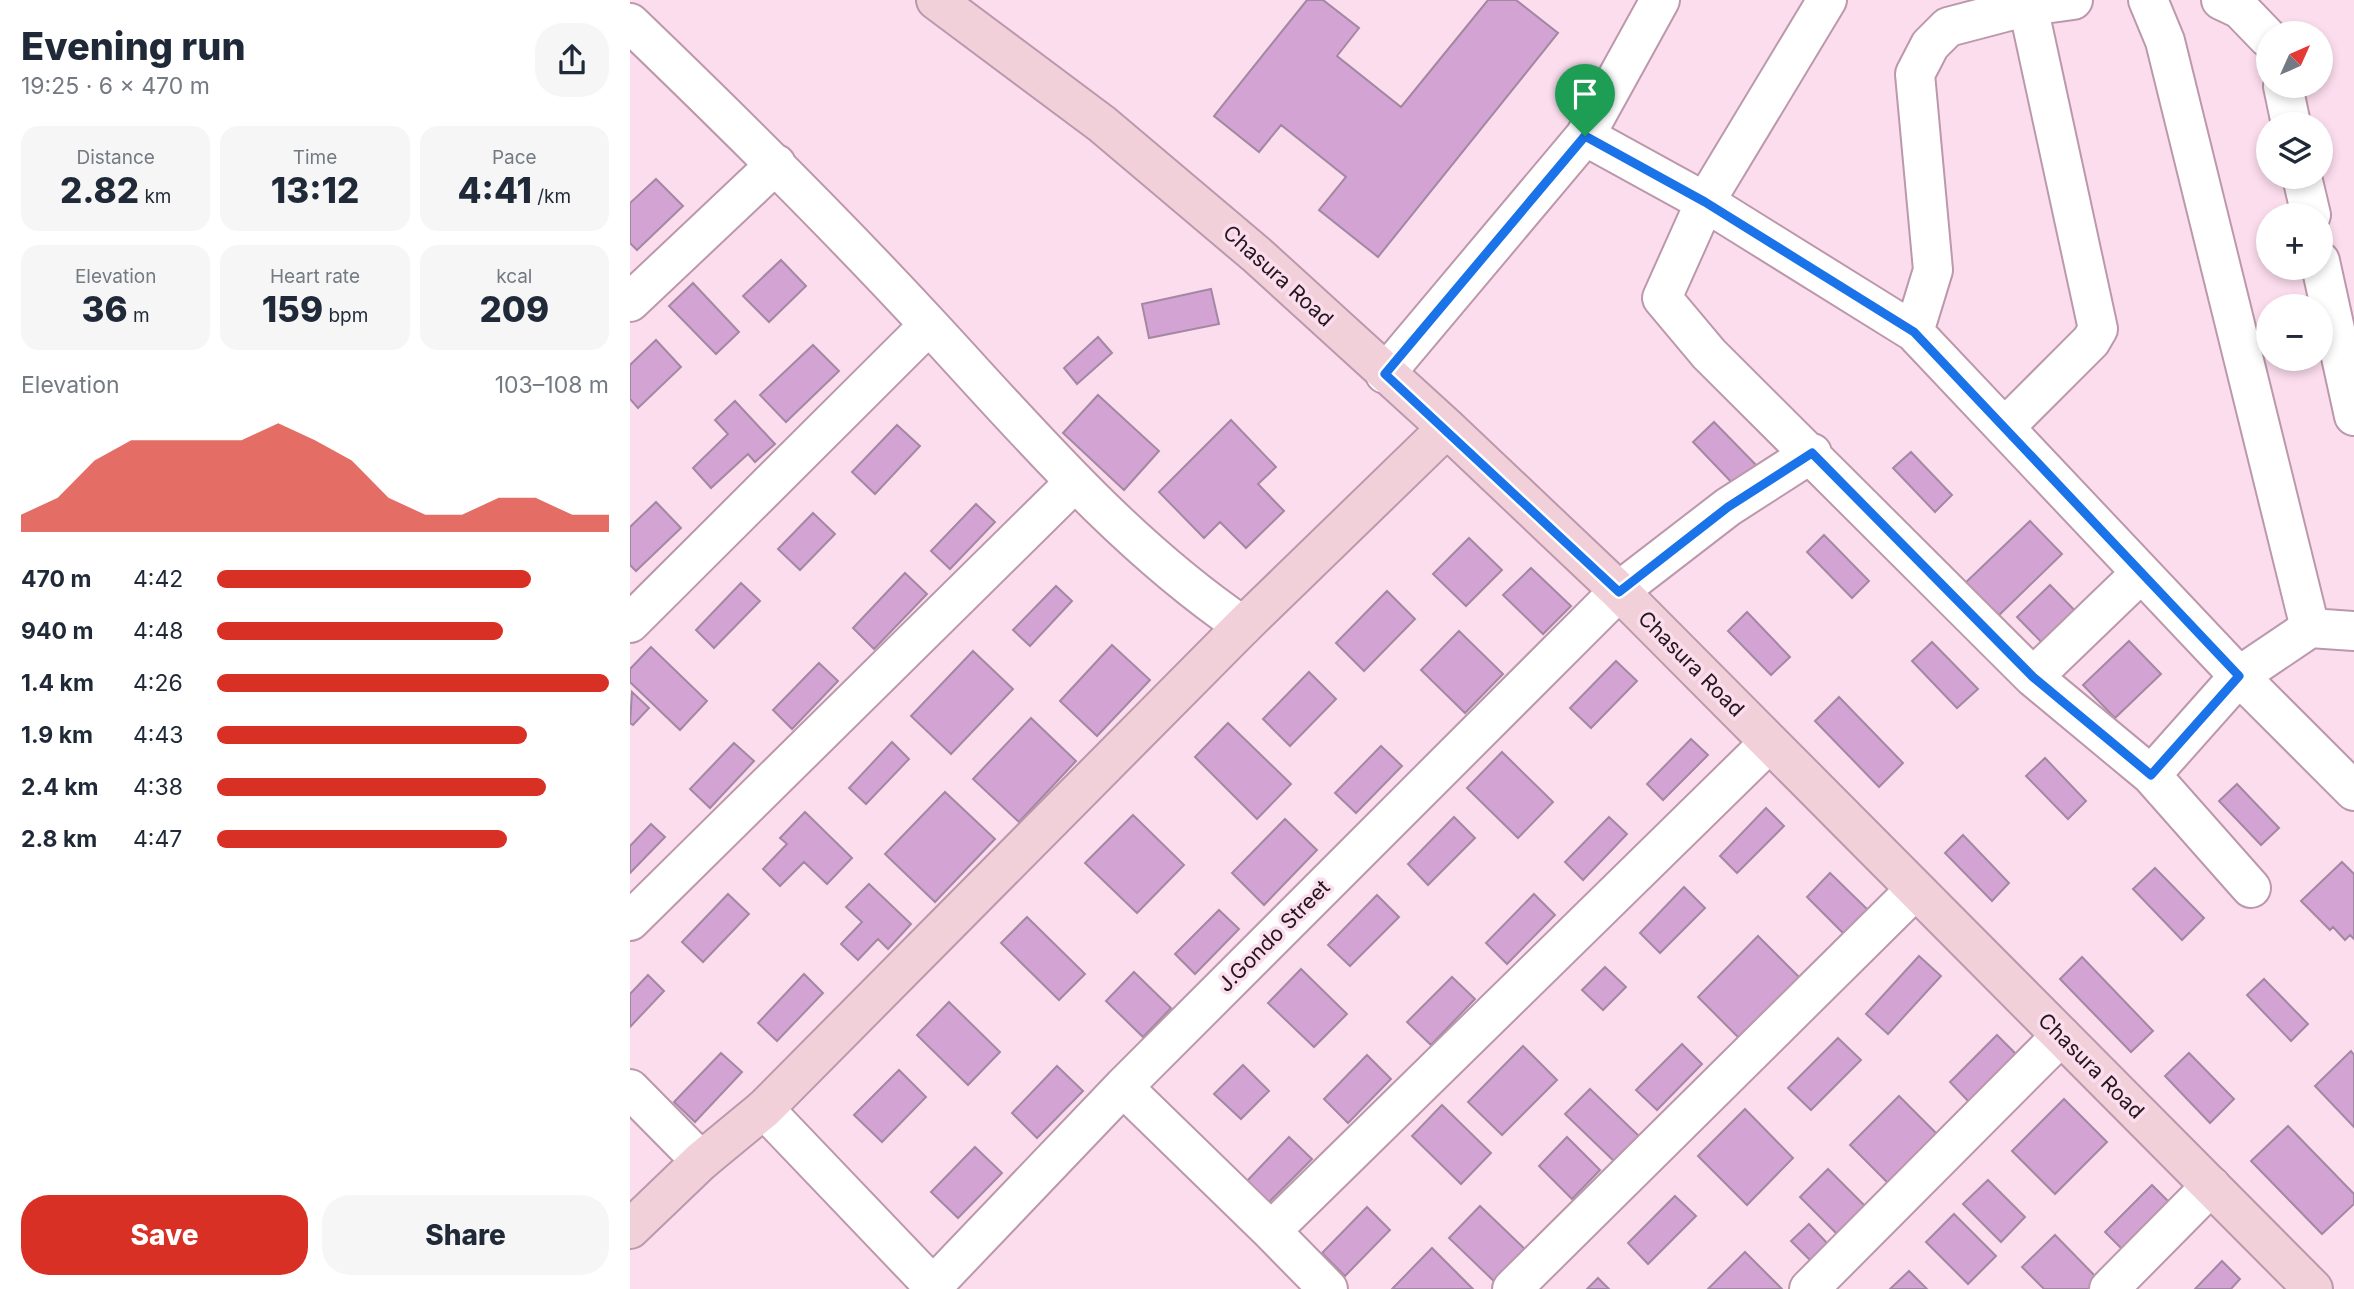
<!DOCTYPE html>
<html lang="en">
<head>
<meta charset="utf-8">
<style>
  :root { --surface:#fff; --page:#f6f6f7; --text:#1f2937; --muted:#747a83; --accent:#d93025 }
  body { margin:0; font-family:Inter,sans-serif; background:var(--page); color:var(--text); height:100vh; display:flex; flex-direction:column; font-size:26px; white-space:nowrap }
  * { box-sizing:border-box; margin:0 }
  p { font-size:23px; color:var(--muted) }
  .icon { flex:none; width:38px; height:38px; fill:none; stroke:currentColor; stroke-width:2; stroke-linecap:round; stroke-linejoin:round }
  .map { position:relative; flex:1; overflow:hidden }
  .details { display:flex; flex-direction:column; background:var(--surface); width:630px }
  .details>* { flex:none }
  .needle { width:46px; rotate:45deg }
  .fabs { position:absolute; left:1626px; top:21px; display:grid; gap:14px }
  .fabs a { display:grid; place-items:center; width:77px; height:77px; border-radius:50%; background:var(--surface); box-shadow:0 4px 10px #0003; font-size:35px }
  .pin { position:absolute; display:grid; place-items:center; width:60px; height:60px; color:#fff; margin:-72px -30px; border-radius:50% 50% 50% 0; rotate:-45deg; box-shadow:0 0 7px #0007 }
  .pin .icon { rotate:45deg }
  .round { display:grid; place-items:center; flex:none; width:74px; height:74px; border-radius:28px; background:var(--page) }
  .summary { display:flex; align-items:center; justify-content:space-between; height:119px; padding:0 21px }
  h1 { font-size:38px; font-weight:800; line-height:52px }
  .figures { display:grid; grid-template-columns:repeat(3,1fr); gap:10px; height:119px; padding:7px 21px }
  .figures div { display:grid; align-content:center; border-radius:18px; background:var(--page); text-align:center }
  .figures b { font-size:35px; font-weight:800 }
  .figures small { font-size:19px; font-weight:400 }
  .figures p { font-size:19px }
  .chart { height:196px; padding:14px 21px }
  .chart p { display:flex; justify-content:space-between }
  .chart svg { width:100%; height:126px; margin-top:7px; fill:var(--accent); opacity:.7 }
  .cta { display:flex; gap:14px; margin-top:auto; padding:14px 21px }
  .cta a { flex:1; height:80px; border-radius:28px; background:var(--accent); color:#fff; font-size:28px; font-weight:800; line-height:80px; text-align:center }
  .cta a+a { background:var(--page); color:var(--text) }
  ul { padding:0 21px; list-style:none; font-size:23px }
  li { display:grid; grid-template-columns:112px 84px 1fr; align-items:center; height:52px }
  li i { height:18px; border-radius:9px; background:var(--accent) }
  main { display:flex; flex:1; min-height:0 }
  .map>svg:first-child { display:block }
  .building { fill:#d3a3d4; stroke:#a288a2; stroke-width:2 }
  .lines { fill:none; stroke-linecap:round; stroke-linejoin:round }
  .street-casing { stroke:#bb98ab; stroke-width:42 }
  .secondary-casing { stroke:#bb98ab; stroke-width:42 }
  .street { stroke:#fff; stroke-width:38 }
  .secondary { stroke:#f2d0da; stroke-width:38 }
  .route-casing { stroke:#fff; stroke-width:14 }
  .route { stroke:#1a73e8; stroke-width:9 }
  .labels { text-anchor:middle; stroke-width:7; stroke-linejoin:round; paint-order:stroke }
  .street-label { font-size:21px; fill:#23161d; stroke:#fcddee }
</style>
</head>
<body>
<main>
<section class="details">
<div class="summary"><div><h1>Evening run</h1><p>19:25 · 6 × 470 m</p></div><a class="round"><svg class="icon" aria-label="share" viewBox="0 0 24 24"><path d="M12 15V3M7 8l5-5 5 5M5 13v7h14v-7"/></svg></a></div>
<div class="figures">
<div><p>Distance</p><b>2.82<small> km</small></b></div>
<div><p>Time</p><b>13:12</b></div>
<div><p>Pace</p><b>4:41<small> /km</small></b></div>
</div>
<div class="figures">
<div><p>Elevation</p><b>36<small> m</small></b></div>
<div><p>Heart rate</p><b>159<small> bpm</small></b></div>
<div><p>kcal</p><b>209</b></div>
</div>
<div class="chart"><p><span>Elevation</span>103–108 m</p>
<svg viewBox="0 0 160 44" preserveAspectRatio="none"><path d="M0 44V38L10 32L20 19L30 12L40 12L50 12L60 12L70 6L80 12L90 19L100 32L110 38L120 38L130 32L140 32L150 38L160 38V44z"/></svg>
</div>
<ul>
<li><b>470 m</b>4:42<i style="width:80%"></i></li>
<li><b>940 m</b>4:48<i style="width:73%"></i></li>
<li><b>1.4 km</b>4:26<i style="width:100%"></i></li>
<li><b>1.9 km</b>4:43<i style="width:79%"></i></li>
<li><b>2.4 km</b>4:38<i style="width:84%"></i></li>
<li><b>2.8 km</b>4:47<i style="width:74%"></i></li>
</ul>
<div class="cta"><a>Save</a><a>Share</a></div>
</section>
<div class="map">
<svg width="1724" height="1289" viewBox="0 0 1724 1289">
  <rect width="100%" height="100%" fill="#fcddee"/>
  <path class="building" d="M677,0H693L729,28L707,56L771,107L858,0H886L928,33L748,257L689,210L716,177L651,125L629,152L584,116Z
    M26,179L53,206L7,250L0,243V203Z
    M151,260L176,286L139,322L113,296Z
    M63,283L109,332L86,354L39,306Z
    M581,289L589,324L519,338L512,304Z
    M468,337L482,353L447,384L434,368Z
    M26,340L51,367L8,408L0,399V365Z
    M183,345L209,371L156,422L130,395Z
    M468,395L529,451L494,490L433,433Z
    M105,401L145,444L125,462L118,454L81,488L63,468L98,434L85,420Z
    M601,420L646,467L628,484L654,511L616,548L590,522L574,538L529,492Z
    M1084,422L1129,468L1108,489L1063,442Z
    M267,425L290,446L245,494L222,472Z
    M1281,452L1322,495L1305,512L1263,468Z
    M26,502L51,528L6,571L0,565V527Z
    M346,504L365,522L320,569L301,551Z
    M183,513L205,534L170,570L148,549Z
    M1400,521L1432,554L1365,619L1332,586Z
    M1194,535L1239,581L1222,598L1177,552Z
    M839,538L872,570L836,606L803,574Z
    M901,568L941,606L913,634L873,595Z
    M275,573L297,594L244,649L223,628Z
    M111,583L130,601L84,648L66,630Z
    M1420,585L1455,621L1422,653L1387,617Z
    M426,586L442,601L400,646L383,630Z
    M757,591L785,619L734,671L706,643Z
    M1117,612L1160,657L1141,675L1098,631Z
    M829,631L873,674L835,713L791,670Z
    M1499,641L1531,674L1485,718L1453,685Z
    M1302,642L1348,689L1327,708L1282,661Z
    M482,645L520,680L467,736L430,701Z
    M21,647L77,701L50,730L0,682V669Z
    M343,651L383,689L321,754L281,716Z
    M986,661L1007,681L961,728L940,708Z
    M189,663L208,681L162,729L143,710Z
    M679,672L706,699L660,746L633,719Z
    M2,692L19,708L3,725L0,723Z
    M1209,697L1273,763L1249,787L1185,721Z
    M401,718L446,761L389,822L343,779Z
    M598,723L661,784L627,819L565,757Z
    M1061,739L1078,755L1033,800L1017,784Z
    M262,742L279,759L236,804L219,788Z
    M104,743L124,761L80,808L60,789Z
    M751,746L772,766L726,813L705,793Z
    M872,752L923,802L888,838L837,788Z
    M1415,758L1456,801L1438,819L1396,776Z
    M1607,784L1649,828L1631,845L1589,801Z
    M315,792L365,839L305,902L255,854Z
    M1136,808L1154,826L1107,873L1090,856Z
    M175,812L222,858L197,884L174,862L150,886L133,869L157,844L150,838Z
    M503,815L554,865L507,913L455,863Z
    M824,817L845,838L798,885L778,864Z
    M979,817L997,834L953,880L935,862Z
    M655,819L687,850L634,905L602,873Z
    M21,824L35,837L0,873V846Z
    M1333,835L1379,883L1362,901L1315,853Z
    M1712,862L1724,874V939L1720,935L1715,940L1703,927L1700,930L1671,901Z
    M1525,868L1574,918L1552,940L1503,889Z
    M1200,873L1238,910L1214,934L1177,897Z
    M239,884L281,924L258,949L248,939L228,960L211,944L232,922L216,907Z
    M1054,887L1075,908L1030,953L1010,933Z
    M98,894L119,914L73,962L52,942Z
    M904,894L925,915L877,964L856,943Z
    M747,895L769,917L720,966L698,945Z
    M589,910L609,929L565,974L545,954Z
    M397,917L455,974L429,1000L371,943Z
    M1128,936L1171,979L1111,1040L1068,997Z
    M1289,956L1311,976L1258,1034L1236,1014Z
    M1452,957L1523,1031L1501,1052L1430,979Z
    M975,967L996,987L973,1010L952,990Z
    M671,969L717,1014L684,1047L638,1003Z
    M504,972L541,1008L513,1037L476,1001Z
    M174,974L193,993L147,1041L128,1023Z
    M18,975L34,991L0,1027V994Z
    M822,977L845,999L801,1045L777,1022Z
    M1634,979L1678,1024L1661,1041L1617,995Z
    M319,1002L370,1052L338,1085L287,1035Z
    M1367,1035L1387,1055L1340,1103L1320,1082Z
    M1208,1038L1231,1060L1181,1110L1158,1088Z
    M1052,1044L1072,1064L1027,1110L1006,1090Z
    M893,1046L927,1080L872,1135L838,1102Z
    M1721,1051L1724,1055V1127L1685,1086Z
    M91,1053L112,1072L65,1122L44,1102Z
    M1559,1053L1604,1099L1580,1123L1535,1076Z
    M737,1055L761,1079L718,1123L694,1099Z
    M613,1065L639,1091L611,1119L584,1094Z
    M427,1066L453,1091L407,1138L382,1113Z
    M269,1070L296,1097L252,1142L224,1115Z
    M960,1089L1011,1138L986,1163L935,1114Z
    M1269,1096L1308,1135L1259,1184L1220,1145Z
    M1434,1099L1477,1142L1425,1194L1382,1151Z
    M812,1105L861,1153L831,1184L782,1136Z
    M1115,1109L1163,1158L1117,1205L1068,1156Z
    M1658,1126L1724,1194V1204L1692,1234L1621,1161Z
    M659,1137L682,1159L637,1204L615,1183Z
    M937,1137L970,1170L942,1199L909,1166Z
    M345,1147L372,1173L328,1218L301,1192Z
    M1198,1169L1239,1210L1211,1238L1170,1197Z
    M1358,1180L1395,1217L1371,1242L1333,1204Z
    M1522,1185L1540,1203L1493,1250L1475,1232Z
    M1045,1196L1066,1216L1018,1264L998,1243Z
    M850,1206L900,1254L869,1286L819,1238Z
    M737,1207L760,1230L715,1276L692,1253Z
    M1324,1214L1366,1256L1338,1284L1296,1242Z
    M1179,1224L1197,1243L1180,1260L1161,1241Z
    M1425,1235L1469,1280L1460,1289H1414L1392,1267Z
    M802,1248L843,1289H762Z
    M1115,1252L1152,1289H1078Z
    M1592,1261L1610,1279L1601,1289H1565Z
    M1279,1271L1297,1289H1260Z
    M968,1278L979,1289H957Z"/>
  <g class="lines">
    <g class="street-casing">
      <path id="street" d="M1197,0L1075,202L1032,298L1079,354L1403,677L1521,775L1621,888
        M1518,0L1535,41L1680,628
        M1591,0L1610,9L1638,38
        M0,23C103,122 204,222 301,327C399,433 493,544 613,626
        M1653,86L1661,124
        M955,136L1075,202L1284,332L1609,676L1724,791
        M1672,177L1681,215
        M1690,261L1724,416
        M0,302L146,164
        M1284,332L1303,270L1285,74L1300,45L1318,27L1398,6L1443,0
        M755,374L955,136L1030,0
        M1375,427L1461,341L1468,329L1398,6
        M0,623L299,325
        M1403,677L1511,573
        M1521,775L1609,676L1680,628L1724,631
        M0,921L444,483
        M493,1087L641,1231
        M0,1089L71,1161
        M134,1109L306,1289
        M303,1286L493,1087L989,591L1098,507L1182,453
        M698,1289L641,1231L1139,743
        M882,1289L1285,890
        M1179,1289L1431,1036
        M1479,1289L1581,1186"/>
    </g>
    <g class="secondary-casing">
      <path id="secondary" d="M306,0L472,124L627,255L817,428L989,591L1683,1289
        M0,1229L71,1161L134,1109L613,626L817,428"/>
    </g>
    <use href="#street" class="street"/>
    <use href="#secondary" class="secondary"/>
  </g>
  <g class="lines">
    <g class="route-casing">
      <path id="route" d="M955,136L1075,202L1284,332L1609,676L1521,775L1403,677L1182,453L1098,507L989,592L755,374Z"/>
    </g>
    <use href="#route" class="route"/>
  </g>
  <g class="labels">
    <g class="street-label">
      <text transform="translate(648 276) rotate(42)" y="7">Chasura Road</text>
      <text transform="translate(1061 664) rotate(45)" y="7">Chasura Road</text>
      <text transform="translate(644 936) rotate(-45)" y="7">J.Gondo Street</text>
      <text transform="translate(1461 1066) rotate(45)" y="7">Chasura Road</text>
    </g>
  </g>
</svg>
<div class="fabs">
<a><svg class="needle" viewBox="-14 -14 28 28"><path d="M0-13l5 13h-10z" fill="#e53935"/><path d="M0 13l5-13h-10z" fill="#747a83"/></svg></a>
<a><svg class="icon" aria-label="layers" viewBox="0 0 24 24"><path d="M12 4l9 5-9 5-9-5zM3 14l9 5 9-5"/></svg></a>
<a>+</a>
<a>−</a>
</div>
<div class="pin" style="left:955px;top:136px;background:#1e9e55"><svg class="icon" aria-label="arrive" viewBox="0 0 24 24"><path d="M6 21V4h12l-3 4 3 4H6"/></svg></div>
</div>
</main>
</body>
</html>
